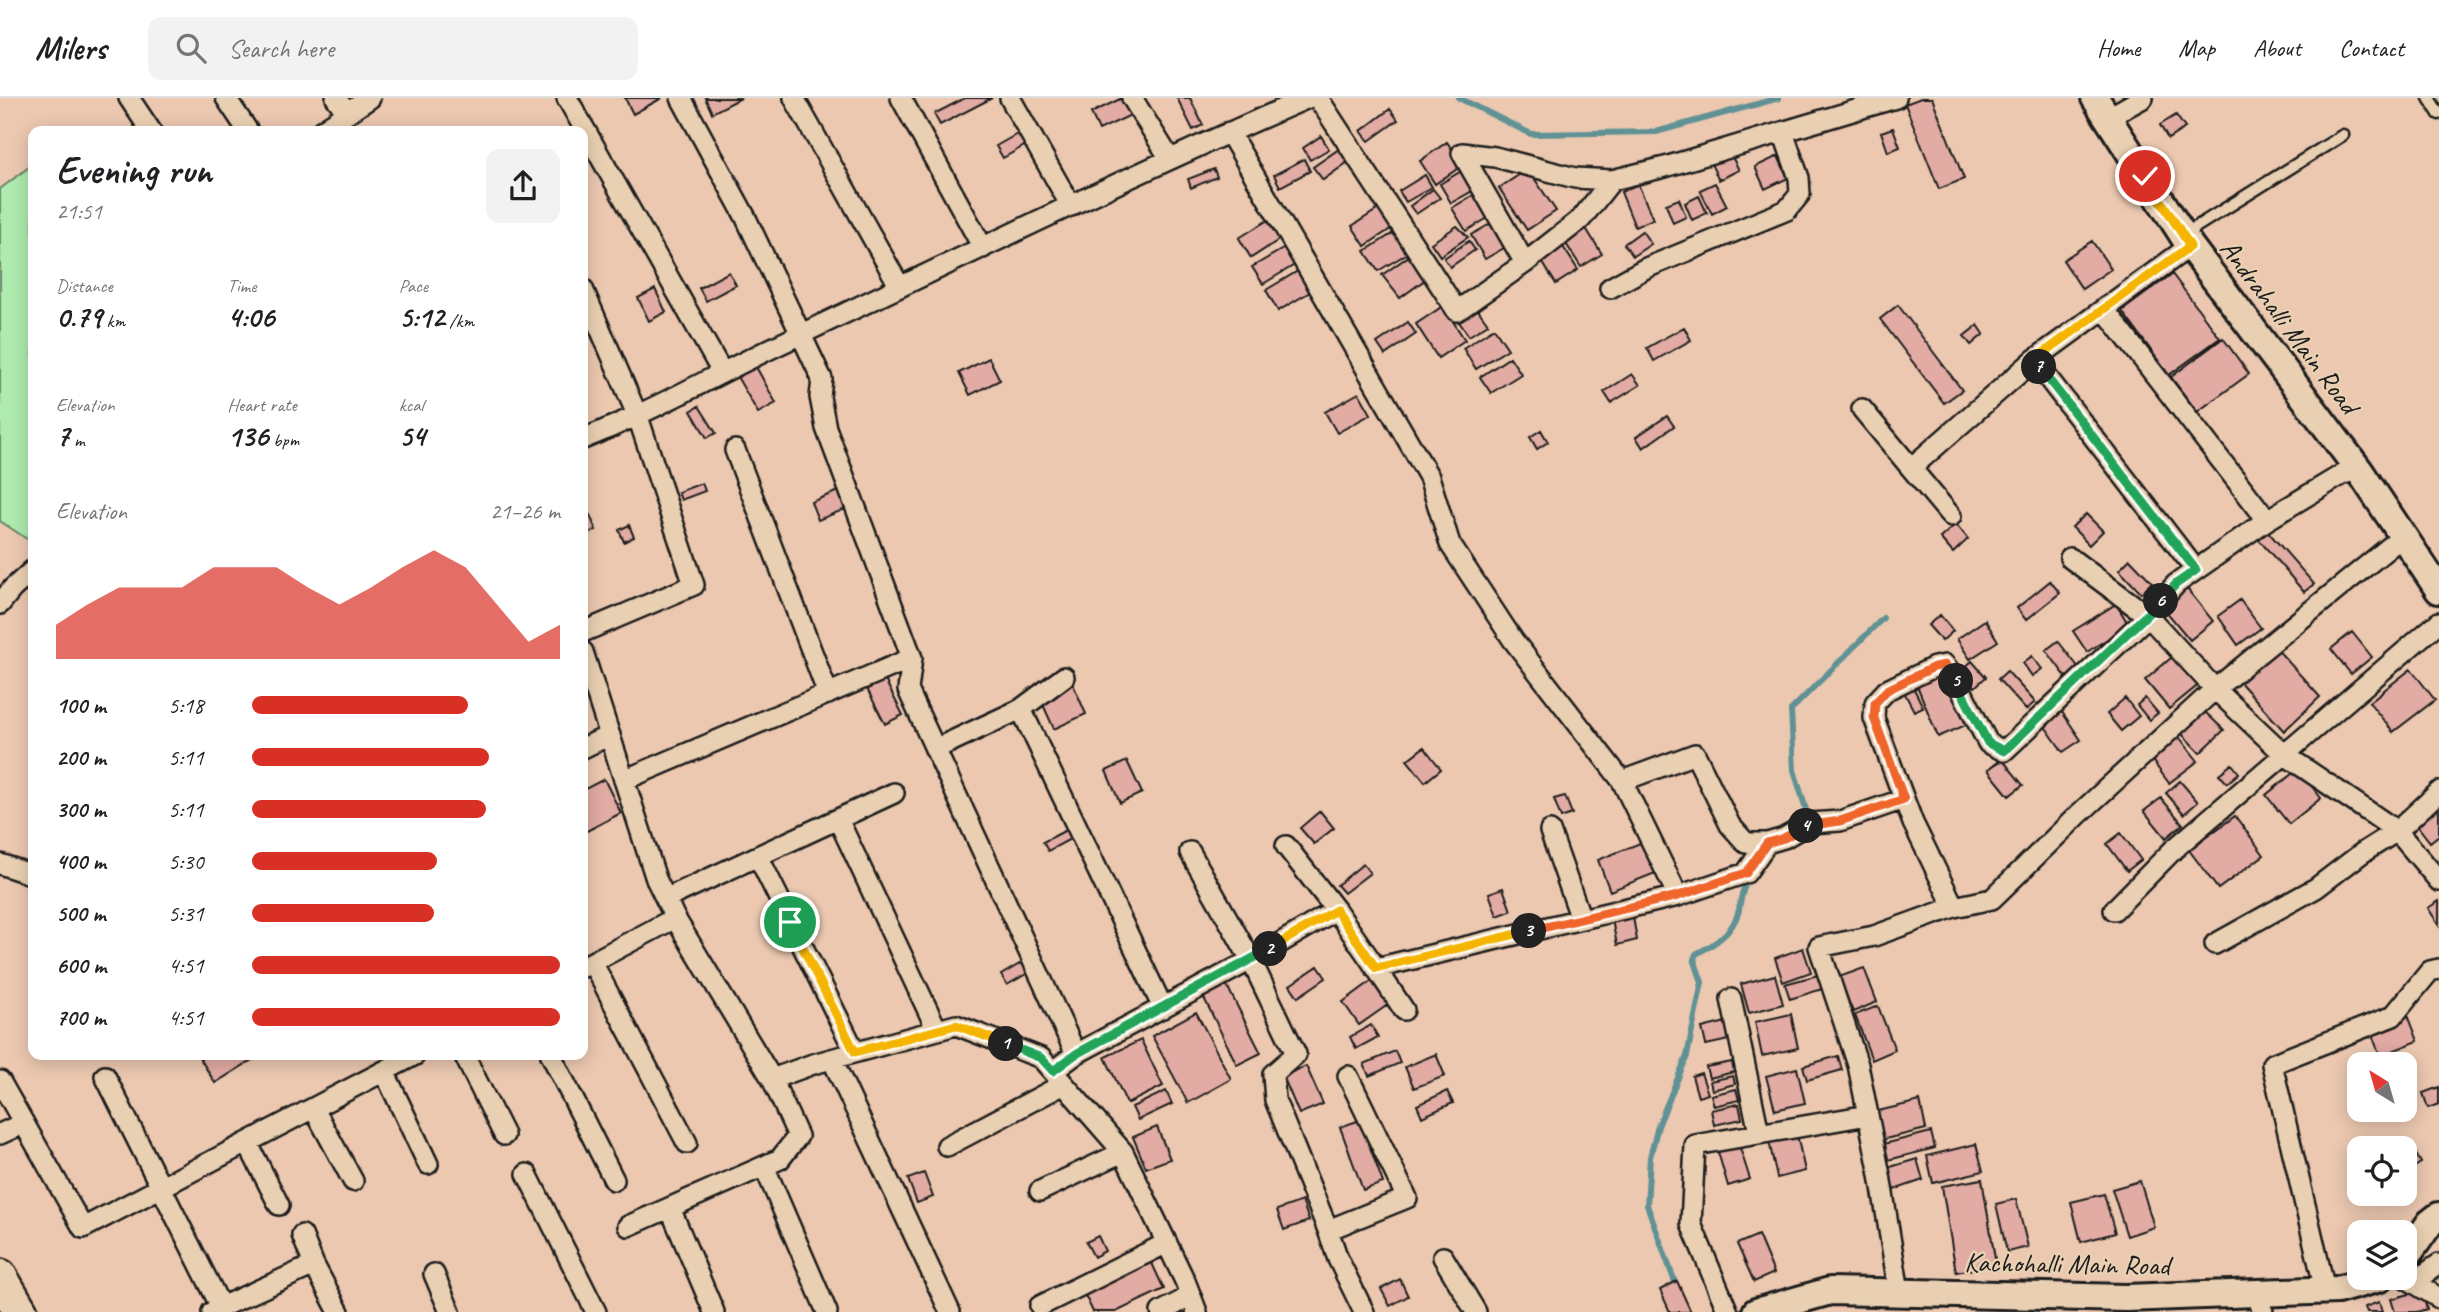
<!DOCTYPE html>
<html lang="en">
<head>
<meta charset="utf-8">
<style>
  :root { --surface:#fff; --page:#f2f2f2; --text:#202124; --muted:#757577; --line:#e0e0e0; --accent:#d93025 }
  body { margin:0; font-family:Caveat,sans-serif; background:var(--page); color:var(--text); height:100vh; display:flex; flex-direction:column; font-size:26px; white-space:nowrap }
  * { box-sizing:border-box; margin:0 }
  p { font-size:23px; color:var(--muted) }
  .icon { flex:none; width:38px; height:38px; fill:none; stroke:currentColor; stroke-width:2; stroke-linecap:round; stroke-linejoin:round }
  .map { position:relative; flex:1; overflow:hidden }
  .details { position:absolute; left:28px; top:28px; width:560px; height:934px; display:flex; flex-direction:column; background:var(--surface); border-radius:14px; box-shadow:0 4px 18px #0003 }
  .details>* { flex:none }
  .needle { width:46px; rotate:323deg }
  .fabs { position:absolute; left:2347px; top:954px; display:grid; gap:14px }
  .fabs a { display:grid; place-items:center; width:70px; height:70px; border-radius:14px; background:var(--surface); box-shadow:0 4px 18px #0003; font-size:35px }
  .pin { position:absolute; display:grid; place-items:center; width:60px; height:60px; color:#fff; margin:-30px; border:4px solid #fff; border-radius:50%; box-shadow:0 2px 7px #0007 }
  .km { position:absolute; width:35px; height:35px; margin:-18px; border-radius:50%; background:#222; color:#fff; font-size:19px; line-height:35px; text-align:center }
  .round { display:grid; place-items:center; flex:none; width:74px; height:74px; border-radius:14px; background:var(--page) }
  .overview { display:flex; align-items:center; justify-content:space-between; height:119px; padding:0 28px }
  h1 { font-size:38px; font-weight:700; line-height:52px }
  .metrics { display:grid; grid-template-columns:repeat(3,1fr); gap:10px; height:119px; padding:7px 28px }
  .metrics div { display:grid; align-content:center }
  .metrics b { font-size:30px; font-weight:700 }
  .metrics small { font-size:19px; font-weight:400 }
  .metrics p { font-size:19px }
  .chart { height:196px; padding:14px 28px }
  .chart p { display:flex; justify-content:space-between }
  .chart svg { width:100%; height:126px; margin-top:7px; fill:var(--accent); opacity:.7 }
  ul { padding:0 28px; list-style:none; font-size:23px }
  li { display:grid; grid-template-columns:112px 84px 1fr; align-items:center; height:52px }
  li i { height:18px; border-radius:9px; background:var(--accent) }
  header { display:flex; align-items:center; gap:42px; box-sizing:border-box; height:98px; padding:0 35px; background:var(--surface); border-bottom:2px solid var(--line) }
  header strong { font-size:33px }
  nav { display:flex; gap:38px; margin-inline-start:auto; font-size:24px }
  .search { width:490px; height:63px; background:var(--page); display:flex; align-items:center; gap:18px; box-sizing:border-box; padding:0 24px; border-radius:14px; color:var(--muted); font-size:26px }
  .map>svg:first-child { display:block }
  .green { fill:#afeaaf; stroke:#668366; stroke-width:2 }
  .lines { fill:none; stroke-linecap:round; stroke-linejoin:round }
  .stream { stroke:#619295; stroke-width:6 }
  .building { fill:#e2aba4; stroke:#1c1c1c; stroke-width:2 }
  .lane-casing { stroke:#1c1c1c; stroke-width:15 }
  .street-casing { stroke:#1c1c1c; stroke-width:24 }
  .secondary-casing { stroke:#1c1c1c; stroke-width:32 }
  .highway-casing { stroke:#1c1c1c; stroke-width:38 }
  .lane { stroke:#ead0b2; stroke-width:10 }
  .street { stroke:#ead0b2; stroke-width:19 }
  .secondary { stroke:#ead0b2; stroke-width:26 }
  .highway { stroke:#ead0b2; stroke-width:33 }
  .split-1-casing { stroke:#fff; stroke-width:14 }
  .split-2-casing { stroke:#fff; stroke-width:14 }
  .split-3-casing { stroke:#fff; stroke-width:14 }
  .split-4-casing { stroke:#fff; stroke-width:14 }
  .split-5-casing { stroke:#fff; stroke-width:14 }
  .split-6-casing { stroke:#fff; stroke-width:14 }
  .split-7-casing { stroke:#fff; stroke-width:14 }
  .split-8-casing { stroke:#fff; stroke-width:14 }
  .split-1 { stroke:#f5b400; stroke-width:9 }
  .split-2 { stroke:#22a559; stroke-width:9 }
  .split-3 { stroke:#f5b400; stroke-width:9 }
  .split-4 { stroke:#f0652b; stroke-width:9 }
  .split-5 { stroke:#f0652b; stroke-width:9 }
  .split-6 { stroke:#22a559; stroke-width:9 }
  .split-7 { stroke:#22a559; stroke-width:9 }
  .split-8 { stroke:#f5b400; stroke-width:9 }
  .labels { text-anchor:middle; stroke-width:5; stroke-linejoin:round; paint-order:stroke }
  .street-label { font-size:28px; fill:#1c1c1c; stroke:#ead0b2 }
</style>
</head>
<body>
<header>
<strong>Milers</strong>
<div class="search"><svg class="icon" aria-label="search" viewBox="0 0 24 24"><circle cx="10" cy="10" r="6"/><path d="M15 15l6 6"/></svg>Search here</div>
<nav><a>Home</a><a>Map</a><a>About</a><a>Contact</a></nav>
</header>
<div class="map">
<svg width="2439" height="1214" viewBox="0 0 2439 1214">
  <rect width="100%" height="100%" fill="#ecc8b0"/>
  <filter id="ink" filterUnits="userSpaceOnUse"><feTurbulence type="fractalNoise" baseFrequency=".0143" numOctaves="2"/><feDisplacementMap in="SourceGraphic" scale="14" xChannelSelector="R" yChannelSelector="G"/><feConvolveMatrix kernelMatrix="1 2 1 2 8 2 1 2 1" color-interpolation-filters="sRGB"/></filter>
  <g filter="url(#ink)">
    <path class="green" d="M33,66V445L0,423V91Z"/>
    <g class="lines">
      <path class="stream" d="M1459,0L1531,36L1656,34L1779,0
        M1798,722L1807,715L1794,672L1791,612L1883,520
        M1677,1190L1647,1107L1650,1059L1658,1028L1687,958L1702,884L1694,861L1696,856C1715,846 1733,835 1739,812C1741,800 1742,791 1749,780"/>
    </g>
    <path class="building" d="M625,0H662L633,16Z
      M705,0H741L712,15Z
      M965,0H992L940,27L934,16Z
      M1122,0H1126L1133,16L1099,32L1091,15Z
      M1177,0H1190L1203,27L1193,32Z
      M1921,0H1932L1964,81L1939,91L1905,6Z
      M1390,11L1398,22L1369,43L1361,33Z
      M2176,17L2185,30L2168,41L2160,27Z
      M1893,30L1900,49L1888,54L1881,34Z
      M1019,35L1026,47L1003,60L996,48Z
      M1321,38L1329,51L1310,62L1303,50Z
      M1447,44L1463,67L1435,86L1420,63Z
      M1339,51L1348,64L1323,82L1313,69Z
      M1730,55L1739,72L1719,82L1711,66Z
      M1778,58L1788,80L1765,91L1755,69Z
      M1304,61L1310,73L1280,89L1274,77Z
      M1214,71L1217,79L1191,90L1188,81Z
      M1528,71L1556,113L1527,132L1499,90Z
      M1463,72L1474,92L1451,105L1440,86Z
      M1425,77L1432,89L1406,104L1399,93Z
      M1715,85L1727,108L1712,116L1700,92Z
      M1638,86L1653,121L1635,129L1621,94Z
      M1433,91L1440,100L1416,116L1410,108Z
      M1478,94L1493,117L1466,133L1452,110Z
      M1699,98L1707,115L1692,122L1685,105Z
      M1679,101L1686,119L1673,125L1666,106Z
      M1380,110L1392,130L1365,148L1352,128Z
      M1276,117L1288,136L1251,160L1239,140Z
      M1497,122L1511,146L1485,161L1471,137Z
      M1582,124L1602,156L1581,169L1561,138Z
      M1457,128L1468,139L1440,158L1431,145Z
      M1642,133L1651,146L1633,158L1624,146Z
      M1395,134L1408,155L1378,173L1365,153Z
      M1469,143L1475,152L1450,169L1444,160Z
      M2092,143L2111,171L2082,191L2063,162Z
      M1560,144L1578,172L1556,186L1538,157Z
      M1288,148L1298,165L1263,186L1252,169Z
      M1409,158L1426,181L1400,200L1382,177Z
      M1303,170L1315,191L1278,213L1266,192Z
      M729,174L736,187L706,203L699,190Z
      M2172,176L2220,240L2169,277L2122,213Z
      M655,191L666,214L649,223L638,200Z
      M1898,207L1962,292L1944,305L1880,221Z
      M1443,208L1465,242L1438,260L1416,226Z
      M1476,209L1488,226L1469,238L1457,221Z
      M1408,224L1416,236L1385,257L1377,245Z
      M1978,227L1984,236L1971,247L1964,238Z
      M1684,229L1691,242L1654,263L1647,250Z
      M1494,230L1508,251L1476,271L1463,250Z
      M2223,240L2249,276L2197,314L2171,279Z
      M1510,259L1521,276L1491,295L1480,279Z
      M989,260L1000,282L970,297L959,275Z
      M755,267L776,305L758,315L736,277Z
      M1632,276L1640,287L1611,305L1604,294Z
      M1359,295L1371,316L1337,335L1325,314Z
      M699,308L716,335L707,340L691,313Z
      M1667,318L1674,328L1643,350L1636,339Z
      M1541,332L1548,344L1537,351L1530,339Z
      M702,385L705,393L681,402L678,394Z
      M846,390L853,408L818,422L811,404Z
      M2086,416L2103,433L2089,447L2072,429Z
      M590,417L596,432L583,437V420Z
      M1956,426L1968,441L1953,455L1940,440Z
      M629,427L634,439L624,444L619,432Z
      M2263,428L2314,486L2304,494L2254,436Z
      M2130,461L2152,484L2141,495L2119,472Z
      M2050,483L2060,495L2026,522L2017,510Z
      M2184,487L2213,523L2190,542L2160,506Z
      M2240,502L2261,530L2238,547L2218,518Z
      M2116,506L2129,527L2087,554L2073,533Z
      M1940,517L1953,533L1942,543L1928,527Z
      M1985,522L1998,543L1970,561L1957,541Z
      M2352,534L2372,559L2351,576L2331,551Z
      M2058,543L2079,570L2067,580L2046,552Z
      M2275,549L2320,599L2284,633L2238,582Z
      M2178,554L2202,584L2169,611L2145,582Z
      M2032,558L2042,571L2032,578L2023,565Z
      M1972,563L1986,579L1975,589L1962,572Z
      M2411,571L2435,602L2393,634L2369,604Z
      M2007,573L2035,604L2026,612L1998,581Z
      M1944,574L1966,627L1938,639L1916,585Z
      M885,582L903,617L885,626L867,591Z
      M1073,586L1086,616L1054,631L1040,600Z
      M1913,589L1923,609L1914,613L1904,594Z
      M2125,600L2139,618L2121,633L2107,616Z
      M2145,600L2158,615L2149,622L2137,607Z
      M2203,612L2224,632L2200,655L2180,634Z
      M2062,614L2081,642L2063,654L2044,627Z
      M2176,635L2198,663L2169,685L2148,657Z
      M1424,649L1441,671L1425,684L1407,662Z
      M2002,661L2023,687L2009,698L1988,672Z
      M1127,663L1142,695L1120,705L1106,673Z
      M2232,666L2239,675L2227,685L2219,676Z
      M2298,671L2321,700L2289,726L2266,697Z
      M604,681L621,715L583,735V692Z
      M2180,683L2198,704L2184,716L2166,695Z
      M1565,698L1572,716L1561,720L1554,701Z
      M2161,700L2183,726L2166,740L2144,713Z
      M2439,707V737L2430,744L2416,726Z
      M1320,713L1334,730L1314,746L1300,730Z
      M2235,718L2264,757L2218,791L2189,752Z
      M1072,729L1076,738L1048,753L1043,744Z
      M2121,735L2141,762L2127,773L2107,746Z
      M1645,743L1658,774L1610,793L1598,762Z
      M1363,766L1370,775L1344,795L1337,787Z
      M1503,790L1511,813L1497,818L1489,795Z
      M2439,803V827L2428,810Z
      M1632,813L1637,842L1617,847L1611,817Z
      M1803,850L1811,874L1783,884L1775,860Z
      M1028,861L1035,871L1007,887L1001,877Z
      M1318,868L1326,880L1298,899L1290,887Z
      M1864,870L1877,904L1853,914L1839,879Z
      M1775,877L1783,906L1749,915L1741,886Z
      M1818,877L1822,891L1790,901L1785,886Z
      M1373,882L1389,906L1359,927L1343,904Z
      M1225,884L1261,955L1237,967L1202,896Z
      M1878,908L1895,952L1872,962L1855,917Z
      M1196,914L1231,981L1188,1005L1152,938Z
      M1791,916L1798,950L1762,958L1755,924Z
      M2408,917L2418,943L2380,958L2370,931Z
      M1726,924L1729,942L1706,947L1702,930Z
      M1371,927L1378,939L1356,951L1350,939Z
      M1141,942L1163,988L1127,1006L1105,959Z
      M1395,953L1400,965L1369,978L1364,966Z
      M1436,956L1445,978L1414,990L1405,969Z
      M198,957H256L257,959L215,985Z
      M1838,958L1842,972L1807,982L1803,968Z
      M1732,964L1734,974L1709,980L1706,969Z
      M1306,968L1323,1006L1299,1016L1283,978Z
      M1797,970L1805,1005L1775,1012L1766,978Z
      M1701,975L1708,996L1698,999L1692,978Z
      M1733,978L1735,986L1712,992L1710,983Z
      M2439,989V1006L2428,1010L2423,995Z
      M1736,991L1739,1002L1714,1008L1711,997Z
      M1166,993L1172,1006L1138,1022L1132,1009Z
      M1447,993L1453,1005L1422,1019L1417,1007Z
      M1920,1003L1926,1031L1881,1042L1874,1014Z
      M1739,1006L1742,1021L1714,1027L1711,1012Z
      M1360,1022L1383,1085L1363,1092L1340,1029Z
      M1157,1029L1170,1061L1146,1070L1133,1039Z
      M1931,1034L1935,1050L1888,1062L1884,1046Z
      M1797,1037L1805,1073L1777,1080L1769,1043Z
      M1976,1046L1983,1073L1933,1085L1927,1058Z
      M2410,1046L2421,1065L2406,1074L2404,1050Z
      M1739,1047L1750,1081L1728,1088L1718,1054Z
      M1917,1061L1923,1082L1894,1092L1887,1070Z
      M924,1075L933,1099L917,1105L908,1081Z
      M1982,1081L1996,1167L1956,1174L1942,1088Z
      M2140,1083L2154,1129L2127,1138L2112,1091Z
      M2104,1096L2115,1135L2081,1144L2071,1104Z
      M2016,1101L2028,1149L2007,1154L1996,1106Z
      M1302,1103L1309,1123L1284,1132L1277,1112Z
      M1758,1137L1774,1175L1754,1184L1737,1146Z
      M1098,1138L1105,1153L1094,1159L1086,1144Z
      M1150,1161L1164,1191L1116,1214H1093L1083,1193Z
      M1400,1181L1408,1198L1390,1208L1381,1191Z
      M1677,1183L1691,1214H1670L1660,1192Z
      M2421,1193L2427,1211L2417,1214H2395L2391,1201Z
      M2379,1204L2382,1214H2367L2365,1209Z"/>
    <g class="lines">
      <g class="lane-casing">
        <path id="lane" d="M2429,0L2439,16
          M2183,137L2343,37"/>
      </g>
      <g class="street-casing">
        <path id="street" d="M129,0L151,33
          M226,0L248,33
          M336,0L347,15
          M567,0L722,274
          M681,0L745,118L822,281L820,299L826,330L912,560L908,592L1076,956
          M794,0L900,189
          M901,0L983,150
          M1010,0L1071,108
          M1132,0L1170,61
          M1318,0L1457,213L1525,165L1581,121L1612,82L1665,69L1896,0
          M2107,20L2143,0
          M321,33L370,0
          M1229,34L1429,379L1450,446L1513,542L1622,683L1678,798
          M1525,165L1462,55L1495,59L1575,80L1612,82
          M1610,190L1646,170L1787,112L1800,96L1799,80L1783,34
          M583,191L638,319L694,487L583,534
          M2104,211L2267,422
          M2034,262L2196,472
          M1862,311L1911,370
          M583,341C648,315 710,280 774,249C951,165 1127,78 1308,0
          M735,352L828,596
          M1951,418L1911,370L2034,262L2190,148
          M2070,460L2148,518L2215,591L2285,657L2397,733L2439,783
          M0,506L12,491L33,472
          M583,554L656,781L675,820L772,981L813,966L956,927L1041,960L1123,1054L1185,1183L1197,1214
          M1021,611L1064,579
          M583,650L610,637
          M935,651L1021,611L1163,910
          M624,682L912,560
          M1622,683L1695,656L1730,727L1746,745H1767L1784,740L1810,725L1840,723L1904,701L1913,725L1954,809
          M1904,701L1874,620L1875,605L1887,592L1934,569L1945,567L1957,584L1988,645L2004,653L2148,518L2176,486L2267,422L2343,376L2359,372
          M838,721L894,695
          M1550,733L1581,821
          M1286,748L1336,812
          M1190,754L1251,862L1296,956L1273,976L1275,1002L1328,1132L1338,1161L1364,1214
          M758,758L855,954
          M0,766L33,777
          M667,800L838,721L937,932
          M2114,812L2173,752L2439,524
          M2215,846L2316,790L2362,755L2397,733L2439,694
          M592,864L687,1045
          M583,869L675,820
          M1376,870L1404,912
          M1731,901L1759,1035
          M464,957L504,1037
          M551,957L614,1082
          M832,961L950,1214
          M384,973L428,1066
          M1053,973L1076,956L1251,862L1336,812L1376,870L1678,798L1746,775L1767,745
          M105,978L221,1209L212,1214
          M0,983L83,1130L415,957
          M314,1011L353,1083
          M0,1036L24,1025
          M248,1046L279,1107
          M947,1048L1064,986
          M764,1068L827,1214
          M527,1076L596,1214
          M1040,1093L1123,1054
          M670,1110L714,1214
          M628,1128L780,1061L798,1038L772,981
          M1328,1132L1407,1100L1348,978
          M1443,1159L1476,1214
          M314,1167L339,1214
          M434,1176L450,1214
          M2404,1179L2439,1200
          M2413,1184L2439,1166
          M2325,1192L2272,966L2393,918L2430,873L2439,871
          M1899,1194L1880,1077L1858,967L1819,849L1874,838L1954,809L1992,801L2079,716L2215,591L2403,438
          M2256,1195L2263,1214
          M1040,1208L1167,1145
          M221,1209L314,1167L302,1137
          M1161,1214L1191,1198
          M1728,1214L1691,1126L1695,1047L1868,1017"/>
      </g>
      <g class="secondary-casing">
        <path id="secondary" d="M2095,0L2190,148L2359,372L2439,492
          M2404,1162L2430,1125L2439,1118
          M1756,1214L1830,1193L2126,1200L2337,1192L2380,1180"/>
      </g>
      <g class="highway-casing">
        <path id="highway" d="M0,1178L21,1214"/>
      </g>
      <use href="#lane" class="lane"/>
      <use href="#street" class="street"/>
      <use href="#secondary" class="secondary"/>
      <use href="#highway" class="highway"/>
    </g>
  </g>
  <g class="lines" filter="url(#ink)">
    <g class="split-1-casing">
      <path id="split-1" d="M790,824L855,954L956,927L1006,946"/>
    </g>
    <g class="split-2-casing">
      <path id="split-2" d="M1006,946L1041,960L1053,973L1076,956L1270,851"/>
    </g>
    <g class="split-3-casing">
      <path id="split-3" d="M1270,851L1336,812L1376,870L1529,833"/>
    </g>
    <g class="split-4-casing">
      <path id="split-4" d="M1529,833L1678,798L1746,775L1767,745L1784,740L1806,728"/>
    </g>
    <g class="split-5-casing">
      <path id="split-5" d="M1806,728L1840,723L1904,701L1874,620L1875,605L1887,592L1934,569L1945,567L1956,583"/>
    </g>
    <g class="split-6-casing">
      <path id="split-6" d="M1956,583L1988,645L2004,653L2161,503"/>
    </g>
    <g class="split-7-casing">
      <path id="split-7" d="M2039,269L2196,472L2176,486L2161,503"/>
    </g>
    <g class="split-8-casing">
      <path id="split-8" d="M2039,269L2034,262L2190,148L2145,78"/>
    </g>
    <use href="#split-1" class="split-1"/>
    <use href="#split-2" class="split-2"/>
    <use href="#split-3" class="split-3"/>
    <use href="#split-4" class="split-4"/>
    <use href="#split-5" class="split-5"/>
    <use href="#split-6" class="split-6"/>
    <use href="#split-7" class="split-7"/>
    <use href="#split-8" class="split-8"/>
  </g>
  <g class="labels">
    <g class="street-label">
      <text transform="translate(2290 228) rotate(53)" y="10">Andrahalli Main Road</text>
      <text transform="translate(2067 1165) rotate(1)" y="10">Kachohalli Main Road</text>
    </g>
  </g>
</svg>
<div class="fabs">
<a><svg class="needle" viewBox="-14 -14 28 28"><path d="M0-13l5 13h-10z" fill="#e53935"/><path d="M0 13l5-13h-10z" fill="#757577"/></svg></a>
<a><svg class="icon" aria-label="locate" viewBox="0 0 24 24"><circle cx="12" cy="12" r="6"/><path d="M12 2v4M12 18v4M2 12h4M18 12h4"/></svg></a>
<a><svg class="icon" aria-label="layers" viewBox="0 0 24 24"><path d="M12 4l9 5-9 5-9-5zM3 14l9 5 9-5"/></svg></a>
</div>
<div class="pin" style="left:790px;top:824px;background:#1e9e55"><svg class="icon" aria-label="arrive" viewBox="0 0 24 24"><path d="M6 21V4h12l-3 4 3 4H6"/></svg></div>
<div class="pin" style="left:2145px;top:78px;background:#d93025"><svg class="icon" aria-label="check" viewBox="0 0 24 24"><path d="M5 12l5 5 9-10"/></svg></div>
<b class="km" style="left:1006px;top:946px">1</b>
<b class="km" style="left:1270px;top:851px">2</b>
<b class="km" style="left:1529px;top:833px">3</b>
<b class="km" style="left:1806px;top:728px">4</b>
<b class="km" style="left:1956px;top:583px">5</b>
<b class="km" style="left:2161px;top:503px">6</b>
<b class="km" style="left:2039px;top:269px">7</b>
<section class="details">
<div class="overview"><div><h1>Evening run</h1><p>21:51</p></div><a class="round"><svg class="icon" aria-label="share" viewBox="0 0 24 24"><path d="M12 15V3M7 8l5-5 5 5M5 13v7h14v-7"/></svg></a></div>
<div class="metrics">
<div><p>Distance</p><b>0.79<small> km</small></b></div>
<div><p>Time</p><b>4:06</b></div>
<div><p>Pace</p><b>5:12<small> /km</small></b></div>
</div>
<div class="metrics">
<div><p>Elevation</p><b>7<small> m</small></b></div>
<div><p>Heart rate</p><b>136<small> bpm</small></b></div>
<div><p>kcal</p><b>54</b></div>
</div>
<div class="chart"><p><span>Elevation</span>21–26 m</p>
<svg viewBox="0 0 160 44" preserveAspectRatio="none"><path d="M0 44V32L10 25L20 19L30 19L40 19L50 12L60 12L70 12L80 19L90 25L100 19L110 12L120 6L130 12L140 25L150 38L160 32V44z"/></svg>
</div>
<ul>
<li><b>100 m</b>5:18<i style="width:70%"></i></li>
<li><b>200 m</b>5:11<i style="width:77%"></i></li>
<li><b>300 m</b>5:11<i style="width:76%"></i></li>
<li><b>400 m</b>5:30<i style="width:60%"></i></li>
<li><b>500 m</b>5:31<i style="width:59%"></i></li>
<li><b>600 m</b>4:51<i style="width:100%"></i></li>
<li><b>700 m</b>4:51<i style="width:100%"></i></li>
</ul>
</section>
</div>
</body>
</html>
